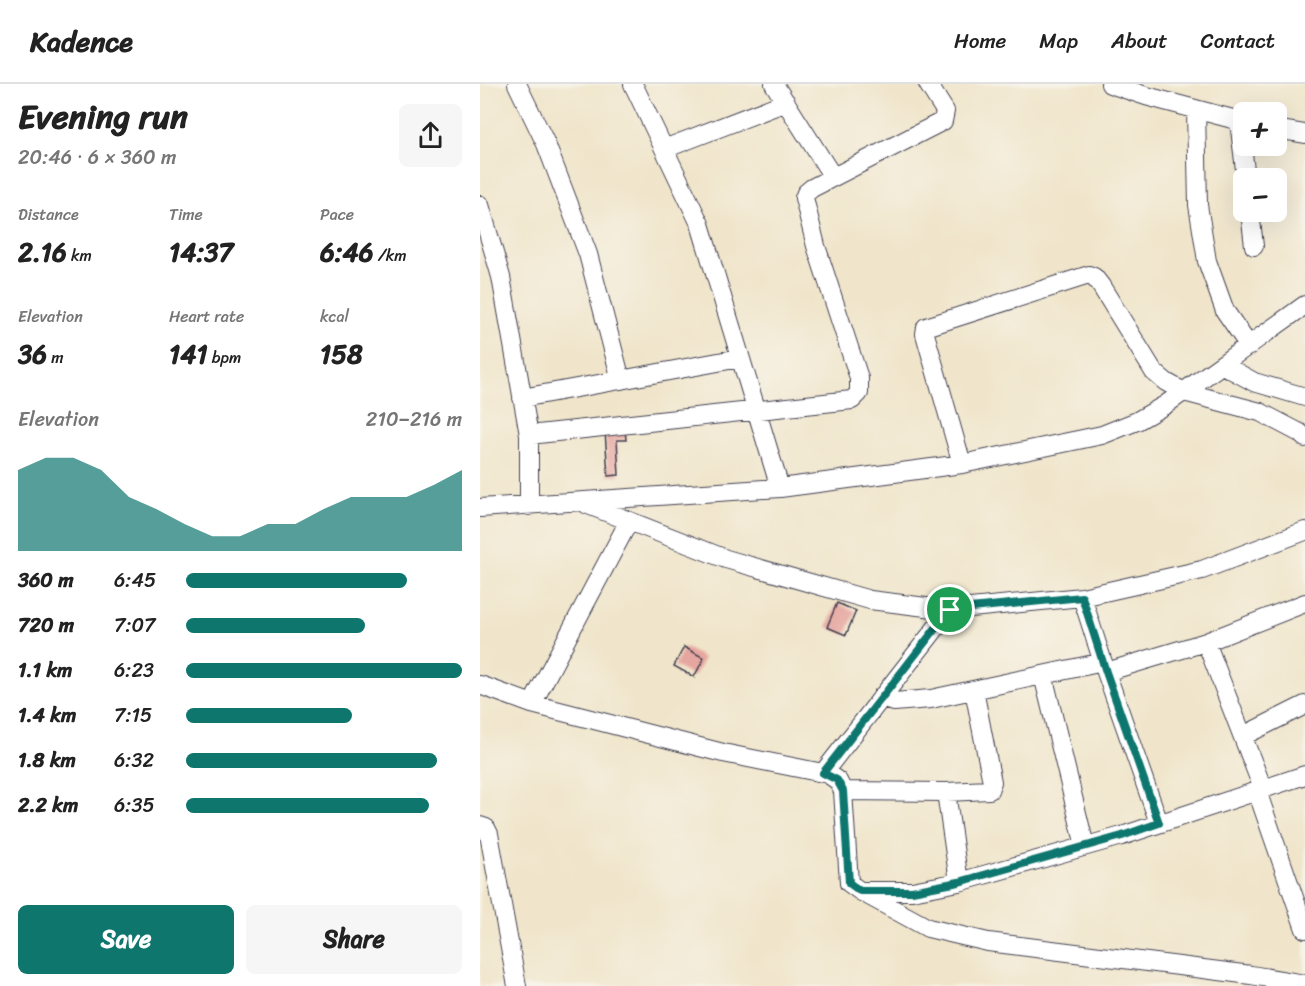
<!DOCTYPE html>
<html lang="en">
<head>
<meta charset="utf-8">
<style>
  :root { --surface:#fff; --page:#f6f6f6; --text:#222; --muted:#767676; --line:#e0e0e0; --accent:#0f766e }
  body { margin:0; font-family:Sriracha,sans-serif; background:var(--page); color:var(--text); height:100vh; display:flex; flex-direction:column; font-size:22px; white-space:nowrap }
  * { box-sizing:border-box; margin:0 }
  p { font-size:20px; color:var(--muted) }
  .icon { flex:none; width:33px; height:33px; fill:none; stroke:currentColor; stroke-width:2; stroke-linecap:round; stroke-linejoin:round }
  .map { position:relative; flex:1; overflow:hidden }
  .drawer { display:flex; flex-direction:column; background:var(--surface); width:480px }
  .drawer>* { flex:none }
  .controls { position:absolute; left:753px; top:18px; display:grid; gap:12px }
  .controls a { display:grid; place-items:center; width:54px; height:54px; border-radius:9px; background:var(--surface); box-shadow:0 6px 24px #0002; font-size:30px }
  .pin { position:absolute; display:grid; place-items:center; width:51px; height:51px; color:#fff; margin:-26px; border:3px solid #fff; border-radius:50%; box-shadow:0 2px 6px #0007 }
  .round { display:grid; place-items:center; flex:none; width:63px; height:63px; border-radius:9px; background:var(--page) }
  .overview { display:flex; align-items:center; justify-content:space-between; height:102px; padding:0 18px }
  h1 { font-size:33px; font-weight:800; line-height:45px }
  .stats { display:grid; grid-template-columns:repeat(3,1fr); gap:9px; height:102px; padding:6px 18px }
  .stats div { display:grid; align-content:center }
  .stats b { font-size:26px; font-weight:800 }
  .stats small { font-size:16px; font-weight:400 }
  .stats p { font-size:16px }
  .chart { height:168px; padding:12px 18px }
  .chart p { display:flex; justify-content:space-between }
  .chart svg { width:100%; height:108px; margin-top:6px; fill:var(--accent); opacity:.7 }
  .cta { display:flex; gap:12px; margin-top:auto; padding:12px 18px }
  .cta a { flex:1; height:69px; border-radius:9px; background:var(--accent); color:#fff; font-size:24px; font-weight:800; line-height:69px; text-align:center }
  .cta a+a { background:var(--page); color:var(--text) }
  ul { padding:0 18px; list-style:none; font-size:20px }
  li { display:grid; grid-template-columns:96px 72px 1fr; align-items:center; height:45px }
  li i { height:15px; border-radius:8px; background:var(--accent) }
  header { display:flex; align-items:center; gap:36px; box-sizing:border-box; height:84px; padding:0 30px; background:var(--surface); border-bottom:2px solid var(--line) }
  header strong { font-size:28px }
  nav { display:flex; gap:33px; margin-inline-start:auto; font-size:21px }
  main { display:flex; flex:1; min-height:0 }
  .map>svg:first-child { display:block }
  .building { fill:#e6a6a0 }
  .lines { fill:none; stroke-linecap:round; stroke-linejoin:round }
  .minor-casing { stroke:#413f50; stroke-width:20 }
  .minor { stroke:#fff; stroke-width:18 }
  .route-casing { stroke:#fff; stroke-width:12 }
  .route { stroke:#0f766e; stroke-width:8 }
</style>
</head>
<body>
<header>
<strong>Kadence</strong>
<nav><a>Home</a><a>Map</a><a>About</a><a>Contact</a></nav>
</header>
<main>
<section class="drawer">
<div class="overview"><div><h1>Evening run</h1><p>20:46 · 6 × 360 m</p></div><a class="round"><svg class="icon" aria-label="share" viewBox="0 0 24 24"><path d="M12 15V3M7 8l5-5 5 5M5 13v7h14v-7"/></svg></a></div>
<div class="stats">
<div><p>Distance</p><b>2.16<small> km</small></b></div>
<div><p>Time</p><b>14:37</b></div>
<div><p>Pace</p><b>6:46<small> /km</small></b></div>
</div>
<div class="stats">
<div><p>Elevation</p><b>36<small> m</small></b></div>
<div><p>Heart rate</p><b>141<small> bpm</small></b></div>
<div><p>kcal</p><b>158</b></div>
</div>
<div class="chart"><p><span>Elevation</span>210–216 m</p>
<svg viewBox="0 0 160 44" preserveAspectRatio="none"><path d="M0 44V11L10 6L20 6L30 11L40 22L50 27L60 33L70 38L80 38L90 33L100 33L110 27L120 22L130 22L140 22L150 17L160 11V44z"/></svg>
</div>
<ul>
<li><b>360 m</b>6:45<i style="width:80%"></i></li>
<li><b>720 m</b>7:07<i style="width:65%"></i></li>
<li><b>1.1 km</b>6:23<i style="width:100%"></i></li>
<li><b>1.4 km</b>7:15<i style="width:60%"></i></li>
<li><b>1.8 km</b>6:32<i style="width:91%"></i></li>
<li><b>2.2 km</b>6:35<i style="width:88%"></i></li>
</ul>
<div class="cta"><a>Save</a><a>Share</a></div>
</section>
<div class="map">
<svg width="825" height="902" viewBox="0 0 825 902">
  <rect width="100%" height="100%" fill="#f7f3e8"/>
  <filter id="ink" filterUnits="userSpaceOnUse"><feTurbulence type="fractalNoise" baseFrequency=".0167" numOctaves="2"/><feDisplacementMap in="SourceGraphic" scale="12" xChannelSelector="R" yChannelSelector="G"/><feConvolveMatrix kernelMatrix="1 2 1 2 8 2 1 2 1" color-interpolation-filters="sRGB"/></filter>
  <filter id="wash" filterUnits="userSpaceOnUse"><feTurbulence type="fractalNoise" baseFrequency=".008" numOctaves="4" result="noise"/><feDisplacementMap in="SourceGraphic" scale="24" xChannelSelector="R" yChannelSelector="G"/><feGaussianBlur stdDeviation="1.35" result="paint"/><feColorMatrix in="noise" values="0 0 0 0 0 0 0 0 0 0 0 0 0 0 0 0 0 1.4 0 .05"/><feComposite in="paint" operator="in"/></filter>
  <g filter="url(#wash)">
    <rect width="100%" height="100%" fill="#f0e5ca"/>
    <g id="blocks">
      <path class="building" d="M145,346L146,356H137L139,391L128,392L125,347Z
        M357,519L376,527L366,551L347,543Z
        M204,563L224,574L214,593L194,582Z"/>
    </g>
  </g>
  <g filter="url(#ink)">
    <use href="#blocks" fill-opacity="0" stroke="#413f50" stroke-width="1.5"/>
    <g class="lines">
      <g class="minor-casing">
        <path id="minor" d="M37,0L66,60L108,170L141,296
          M153,0L220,140L300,404
          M294,0L353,93
          M630,0L666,12L764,38
          M716,25L718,121L727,177L745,227L769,262
          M759,37L766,94
          M796,45L825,50
          M184,65L306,18
          M0,121L21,193L49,351V422
          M770,128L774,162
          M743,281L774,298L825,313
          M42,314L260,274
          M49,351L372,316L379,309V294L336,162L324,114L326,109L332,104L463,37L465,27L448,0
          M482,380L445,250L446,243L609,191L614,193L621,202L674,288L686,298L704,308L780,328L820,349L825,354
          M106,420L246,475L390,516L470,526L602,513L722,486L825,447
          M0,424L300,404L482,380L622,351L657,337L685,321L825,221
          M602,513L626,588L679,739
          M726,558L783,705
          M626,588L726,558L825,519
          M563,591L605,762
          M0,601L52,620L243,669L348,690L358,697L363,707L369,799L380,807L448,844L508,858L771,891L825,900
          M402,612L414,618L451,615L623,578
          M52,620L149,437
          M763,652L825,621
          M343,689L470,526
          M363,707L466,708L509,706L512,698L494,606
          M777,707L825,845
          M466,708L479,798
          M0,742L6,744L9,750L37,902
          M382,807H432L479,798L642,752L825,691"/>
      </g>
      <use href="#minor" class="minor"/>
    </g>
  </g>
  <g class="lines" filter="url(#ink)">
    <g class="route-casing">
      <path id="route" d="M602,513L626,588L679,739L642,752L479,798L432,807H380L369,799L363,707L357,696L343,689L470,526Z"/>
    </g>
    <use href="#route" class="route"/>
  </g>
</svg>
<div class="controls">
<a>+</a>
<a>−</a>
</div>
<div class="pin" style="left:470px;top:526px;background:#1e9e55"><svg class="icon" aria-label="arrive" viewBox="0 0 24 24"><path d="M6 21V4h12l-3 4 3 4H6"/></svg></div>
</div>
</main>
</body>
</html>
